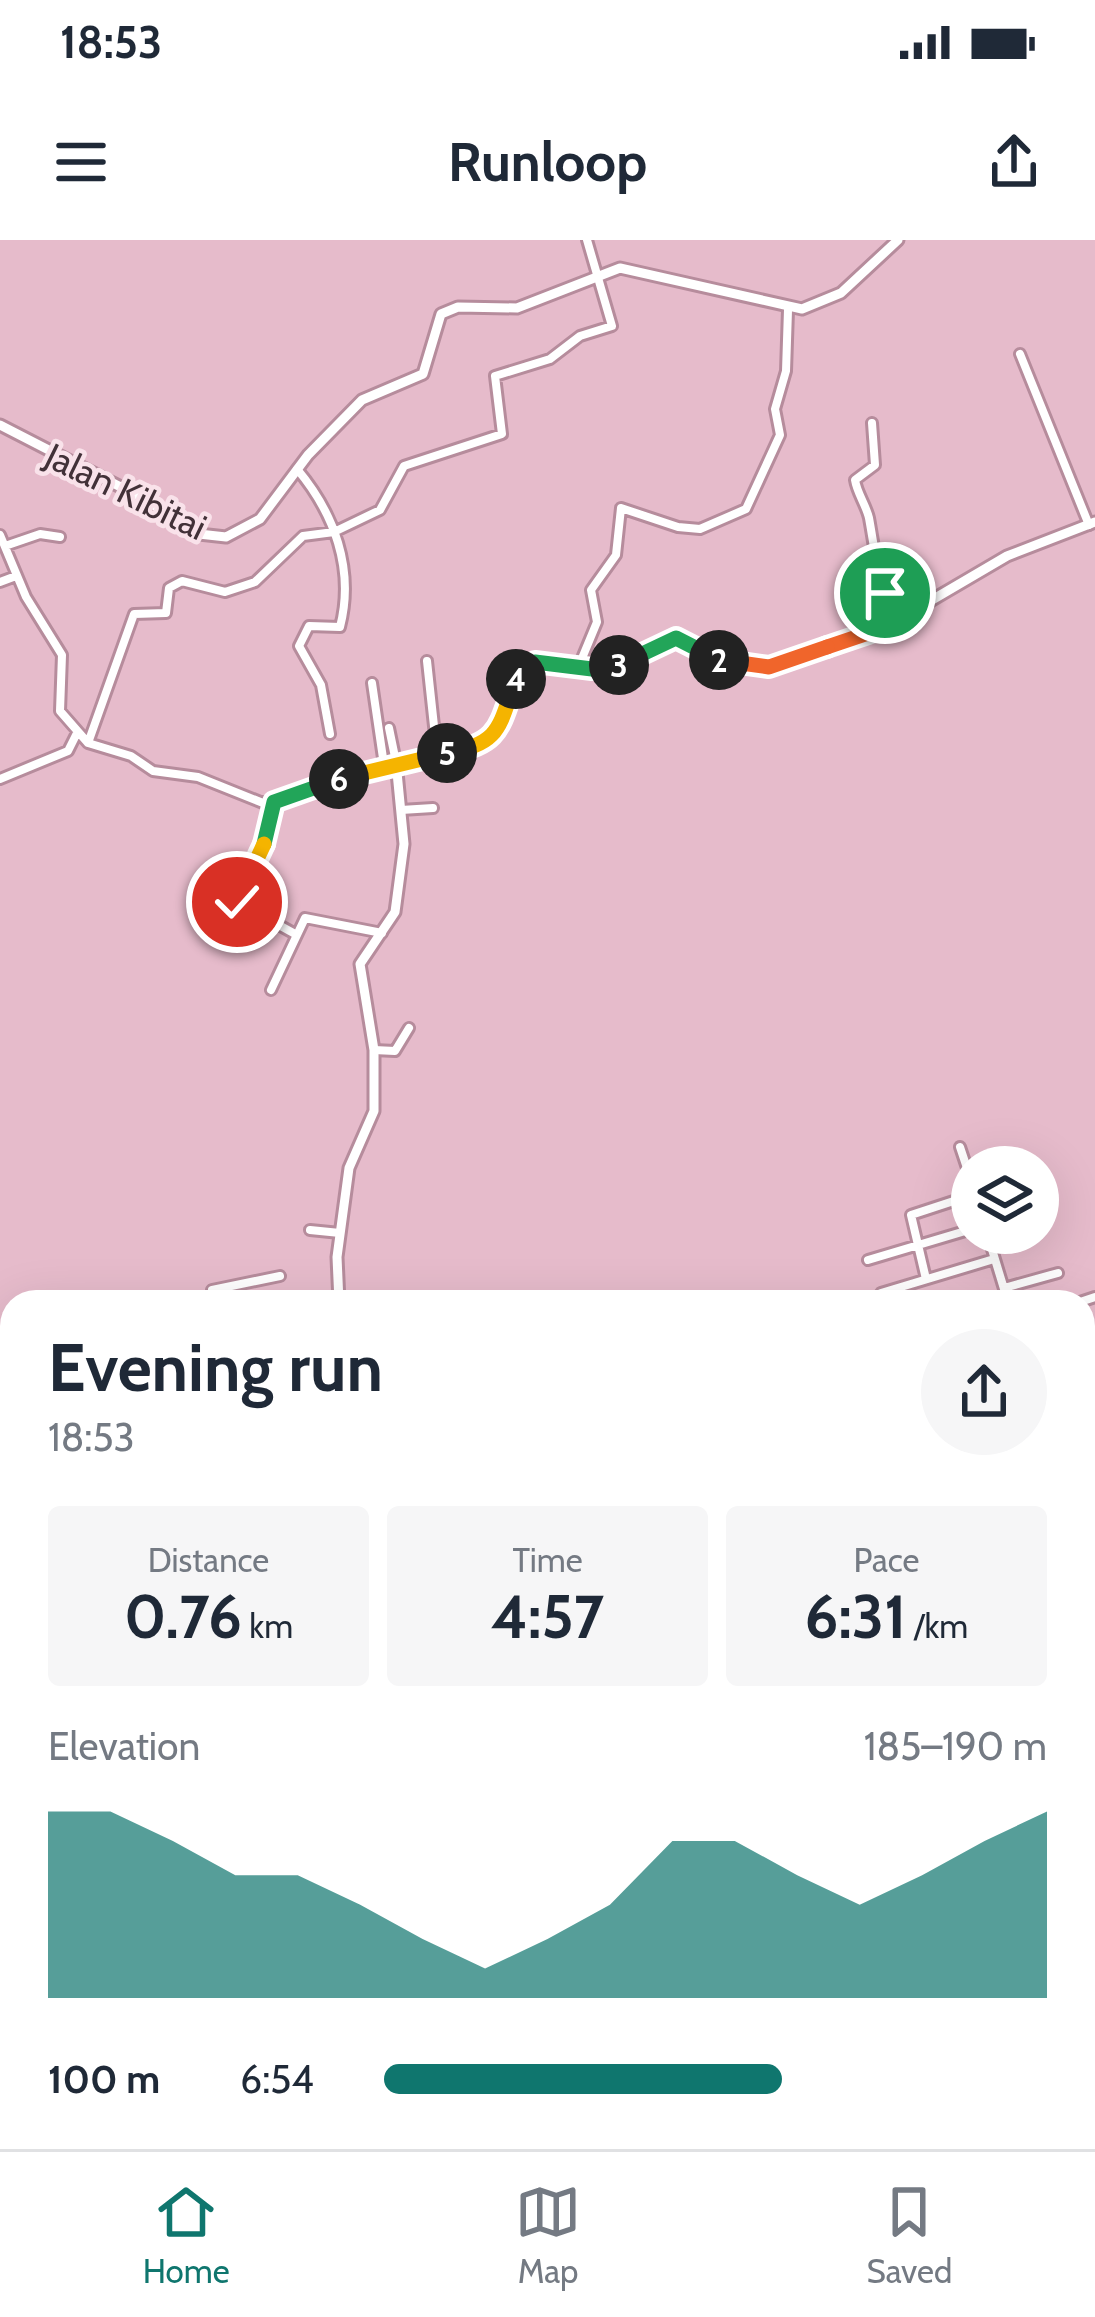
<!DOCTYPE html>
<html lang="en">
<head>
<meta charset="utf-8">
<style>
  :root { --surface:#fff; --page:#f6f6f7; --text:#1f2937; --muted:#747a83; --line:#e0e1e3; --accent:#0f766e }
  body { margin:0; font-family:Cabin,sans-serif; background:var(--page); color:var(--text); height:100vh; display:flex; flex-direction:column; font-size:45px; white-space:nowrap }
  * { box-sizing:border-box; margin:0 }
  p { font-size:39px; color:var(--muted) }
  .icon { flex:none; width:66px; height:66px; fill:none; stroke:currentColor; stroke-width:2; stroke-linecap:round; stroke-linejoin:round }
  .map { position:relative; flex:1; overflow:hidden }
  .drawer { position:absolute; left:0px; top:1050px; width:1095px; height:861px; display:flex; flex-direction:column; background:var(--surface); border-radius:36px 36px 0 0; box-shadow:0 12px 48px #0002 }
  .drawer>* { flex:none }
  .fabs { position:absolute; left:951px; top:906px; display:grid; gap:24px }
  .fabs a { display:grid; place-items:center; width:108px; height:108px; border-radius:50%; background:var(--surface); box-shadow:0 12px 48px #0002; font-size:60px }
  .pin { position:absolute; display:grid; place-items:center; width:102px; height:102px; color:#fff; margin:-51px; border:6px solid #fff; border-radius:50%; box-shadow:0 3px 12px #0007 }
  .km { position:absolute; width:60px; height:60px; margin:-30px; border-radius:50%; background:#222; color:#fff; font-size:33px; line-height:60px; text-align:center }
  .round { display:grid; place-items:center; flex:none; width:126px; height:126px; border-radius:63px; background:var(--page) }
  .overview { display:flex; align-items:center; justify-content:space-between; height:204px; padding:0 48px }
  h1 { font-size:66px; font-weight:700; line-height:90px }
  .stats { display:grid; grid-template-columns:repeat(3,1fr); gap:18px; height:204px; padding:12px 48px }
  .stats div { display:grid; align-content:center; border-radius:12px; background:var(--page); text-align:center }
  .stats b { font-size:60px; font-weight:700 }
  .stats small { font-size:33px; font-weight:400 }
  .stats p { font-size:33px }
  .chart { height:336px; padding:24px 48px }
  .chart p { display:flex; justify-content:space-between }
  .chart svg { width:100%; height:216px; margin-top:12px; fill:var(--accent); opacity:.7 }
  ul { padding:0 48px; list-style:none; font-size:39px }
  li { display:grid; grid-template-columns:192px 144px 1fr; align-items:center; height:90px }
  li i { height:30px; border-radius:15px; background:var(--accent) }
  .status { display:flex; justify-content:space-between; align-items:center; height:84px; padding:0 60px; background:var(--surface); direction:ltr }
  .status svg { height:33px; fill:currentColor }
  header { display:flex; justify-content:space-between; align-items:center; height:156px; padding:0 48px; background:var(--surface); font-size:54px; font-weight:700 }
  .tab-bar { display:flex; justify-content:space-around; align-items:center; height:168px; border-top:3px solid var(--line); background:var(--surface); font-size:33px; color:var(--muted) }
  .tab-bar a { display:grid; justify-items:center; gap:6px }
  .tab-bar .current { color:var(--accent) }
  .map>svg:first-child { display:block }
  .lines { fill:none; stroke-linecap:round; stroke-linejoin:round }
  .stream { stroke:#51bef4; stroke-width:3 }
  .river { stroke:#51bef4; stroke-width:14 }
  .minor-casing { stroke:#b68c9c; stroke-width:14 }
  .tertiary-casing { stroke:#b68c9c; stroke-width:15 }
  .secondary-casing { stroke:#b68c9c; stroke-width:16 }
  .minor { stroke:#fff; stroke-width:8 }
  .tertiary { stroke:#fff; stroke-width:9 }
  .secondary { stroke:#fff; stroke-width:10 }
  .split-1-casing { stroke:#fff; stroke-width:24 }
  .split-2-casing { stroke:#fff; stroke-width:24 }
  .split-3-casing { stroke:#fff; stroke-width:24 }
  .split-4-casing { stroke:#fff; stroke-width:24 }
  .split-5-casing { stroke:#fff; stroke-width:24 }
  .split-6-casing { stroke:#fff; stroke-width:24 }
  .split-7-casing { stroke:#fff; stroke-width:24 }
  .split-8-casing { stroke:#fff; stroke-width:24 }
  .split-1 { stroke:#f0652b; stroke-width:15 }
  .split-2 { stroke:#f0652b; stroke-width:15 }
  .split-3 { stroke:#22a559; stroke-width:15 }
  .split-4 { stroke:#22a559; stroke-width:15 }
  .split-5 { stroke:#f5b400; stroke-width:15 }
  .split-6 { stroke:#f5b400; stroke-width:15 }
  .split-7 { stroke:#22a559; stroke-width:15 }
  .split-8 { stroke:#f5b400; stroke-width:15 }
  .labels { text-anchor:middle; stroke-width:9; stroke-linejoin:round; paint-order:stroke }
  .street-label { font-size:36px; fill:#423138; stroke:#f9e2ea }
</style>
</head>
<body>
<div class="status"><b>18:53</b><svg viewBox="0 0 49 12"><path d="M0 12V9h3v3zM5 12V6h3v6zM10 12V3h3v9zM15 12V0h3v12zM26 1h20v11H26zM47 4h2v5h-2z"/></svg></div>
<header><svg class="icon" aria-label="menu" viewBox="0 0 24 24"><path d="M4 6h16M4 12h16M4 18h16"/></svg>Runloop<svg class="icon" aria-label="share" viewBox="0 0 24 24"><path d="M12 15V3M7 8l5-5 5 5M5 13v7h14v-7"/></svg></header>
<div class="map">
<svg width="1095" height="1909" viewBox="0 0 1095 1909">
  <rect width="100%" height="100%" fill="#e6bbcb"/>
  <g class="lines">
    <path class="stream" d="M1083,1817L1095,1846
      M0,1870L12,1876
      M64,1899L67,1909
      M731,1909L748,1899"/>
    <path class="river" d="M1083,1432L1095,1420
      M15,1899L45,1909
      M63,1909L134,1899"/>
    <g class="minor-casing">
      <path id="minor" d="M1020,114L1089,285
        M872,183L875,225L855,240C857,253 866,265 869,278C877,322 876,338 900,380
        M297,229C334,273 355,329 340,387L309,386L299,406L321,445L330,494
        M0,295L26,357L62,415L60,471L88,503L131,516L153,531L198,537L263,563L396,522L389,488
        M5,306L40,294L60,297
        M0,342L16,336
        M427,421L437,514
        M578,428L597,382L591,350L616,315L621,268L678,287L700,289L746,269L780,195L775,169L786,131L788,70
        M372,443L384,525
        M88,503L134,374L166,373L169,348L182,341L225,352L255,342L303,296L334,292L380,270L404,226L502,194L495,136L550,119L580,96L612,86L587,0
        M0,539L68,511L77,493
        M274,563L265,603L237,662L297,695
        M401,570L433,568
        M271,750L305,678L382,693
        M374,810L395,811L409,788
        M960,907L972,943
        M310,990L340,993
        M987,993L1008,1062
        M868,1020L972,989
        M926,1039L911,975L972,955
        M1004,1048L1058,1033
        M212,1050L280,1036
        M881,1053L994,1019
        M1080,1062L1095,1057
        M1083,1073L1095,1124
        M0,1574H12
        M0,1650L12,1648
        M432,1906L433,1909
        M345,1909L355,1899
        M875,1909L877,1899"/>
    </g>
    <g class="tertiary-casing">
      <path id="tertiary" d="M0,185L144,259L199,294L226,297L260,279L308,215L362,160L423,134L441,74L458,67L517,68L620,28L802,69L841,53L898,0
        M339,1062L337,1017L349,928L374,871V810L360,724L395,672L404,604L396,522C422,517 457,517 480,506C515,489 501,439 535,421L601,429L677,398L726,422L780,425L874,394L1007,316L1095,282
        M1083,1646L1095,1643
        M278,1909L296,1899"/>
    </g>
    <g class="secondary-casing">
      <path id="secondary" d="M1083,1195L1095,1192
        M0,1787L12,1781"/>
    </g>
    <use href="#minor" class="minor"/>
    <use href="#tertiary" class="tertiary"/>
    <use href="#secondary" class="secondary"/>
  </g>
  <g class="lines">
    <g class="split-1-casing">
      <path id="split-1" d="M827,407L901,382L885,353"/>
    </g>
    <g class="split-2-casing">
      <path id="split-2" d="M719,420L769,427L827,407"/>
    </g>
    <g class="split-3-casing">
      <path id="split-3" d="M619,425L676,398L719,420"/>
    </g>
    <g class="split-4-casing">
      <path id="split-4" d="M516,439L535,422L592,429L619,425"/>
    </g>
    <g class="split-5-casing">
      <path id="split-5" d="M447,513C502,504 499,485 516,439"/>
    </g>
    <g class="split-6-casing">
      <path id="split-6" d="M339,539L447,513"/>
    </g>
    <g class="split-7-casing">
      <path id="split-7" d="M264,604L274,562L339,539"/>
    </g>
    <g class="split-8-casing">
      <path id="split-8" d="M237,662L264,604"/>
    </g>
    <use href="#split-1" class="split-1"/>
    <use href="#split-2" class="split-2"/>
    <use href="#split-3" class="split-3"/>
    <use href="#split-4" class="split-4"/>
    <use href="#split-5" class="split-5"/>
    <use href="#split-6" class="split-6"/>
    <use href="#split-7" class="split-7"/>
    <use href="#split-8" class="split-8"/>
  </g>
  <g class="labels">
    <g class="street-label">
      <text transform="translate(126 251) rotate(26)" y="13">Jalan Kibitai</text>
    </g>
  </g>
</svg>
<div class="fabs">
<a><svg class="icon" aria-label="layers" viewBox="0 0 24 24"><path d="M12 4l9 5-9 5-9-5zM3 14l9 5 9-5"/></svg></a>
</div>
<div class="pin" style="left:885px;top:353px;background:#1e9e55"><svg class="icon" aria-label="arrive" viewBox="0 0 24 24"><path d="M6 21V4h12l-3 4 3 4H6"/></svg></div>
<div class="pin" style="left:237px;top:662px;background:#d93025"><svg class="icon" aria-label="check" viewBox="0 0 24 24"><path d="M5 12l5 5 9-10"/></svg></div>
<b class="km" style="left:719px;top:420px">2</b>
<b class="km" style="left:619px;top:425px">3</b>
<b class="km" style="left:516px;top:439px">4</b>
<b class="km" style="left:447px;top:513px">5</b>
<b class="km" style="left:339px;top:539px">6</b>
<section class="drawer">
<div class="overview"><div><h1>Evening run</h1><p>18:53</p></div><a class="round"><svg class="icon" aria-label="share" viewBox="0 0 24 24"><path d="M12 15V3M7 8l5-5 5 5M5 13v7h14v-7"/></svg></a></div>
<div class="stats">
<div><p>Distance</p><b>0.76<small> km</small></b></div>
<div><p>Time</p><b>4:57</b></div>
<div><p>Pace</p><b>6:31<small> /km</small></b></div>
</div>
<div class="chart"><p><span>Elevation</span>185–190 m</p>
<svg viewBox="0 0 160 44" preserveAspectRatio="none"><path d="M0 44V6L10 6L20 12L30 19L40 19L50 25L60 32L70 38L80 32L90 25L100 12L110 12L120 19L130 25L140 19L150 12L160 6V44z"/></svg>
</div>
<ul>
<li><b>100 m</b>6:54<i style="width:60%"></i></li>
</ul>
</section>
</div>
<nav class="tab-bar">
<a class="current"><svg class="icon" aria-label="home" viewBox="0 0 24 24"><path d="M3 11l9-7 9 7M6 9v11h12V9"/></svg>Home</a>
<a><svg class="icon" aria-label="map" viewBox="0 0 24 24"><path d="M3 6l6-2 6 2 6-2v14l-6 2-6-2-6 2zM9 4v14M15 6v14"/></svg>Map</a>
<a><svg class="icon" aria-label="saved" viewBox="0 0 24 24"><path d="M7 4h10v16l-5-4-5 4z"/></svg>Saved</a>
</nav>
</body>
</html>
